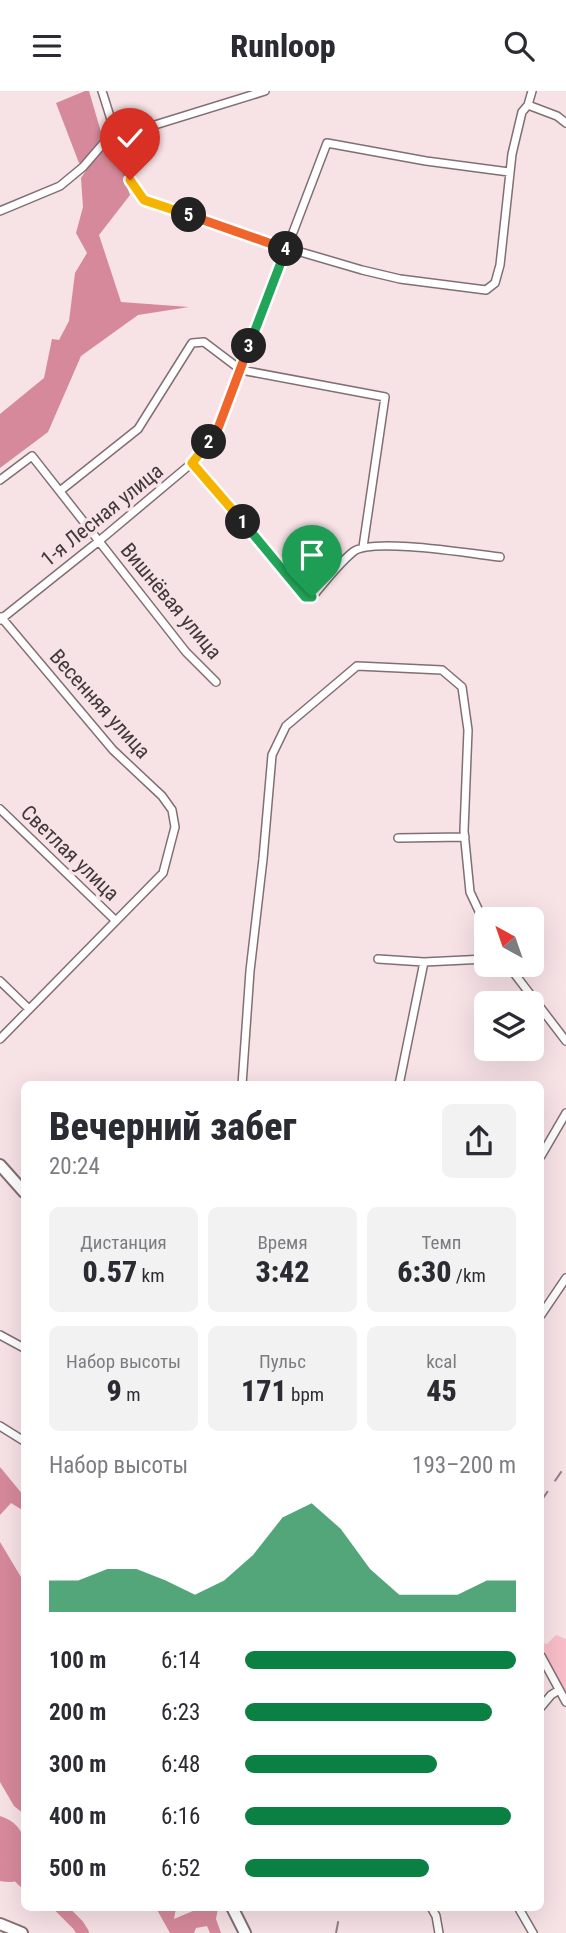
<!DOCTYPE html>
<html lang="ru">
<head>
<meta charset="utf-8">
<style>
  :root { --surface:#fff; --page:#f2f2f3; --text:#2b2b33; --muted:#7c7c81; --accent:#0b8043 }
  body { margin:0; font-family:"Roboto Condensed",sans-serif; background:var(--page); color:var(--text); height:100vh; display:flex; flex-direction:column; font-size:26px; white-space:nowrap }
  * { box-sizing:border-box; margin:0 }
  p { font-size:23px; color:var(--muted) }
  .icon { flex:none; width:38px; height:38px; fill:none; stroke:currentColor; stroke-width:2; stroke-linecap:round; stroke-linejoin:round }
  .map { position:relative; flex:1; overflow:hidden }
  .details { position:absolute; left:21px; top:990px; width:523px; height:830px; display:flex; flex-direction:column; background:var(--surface); border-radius:10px; box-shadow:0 7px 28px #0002 }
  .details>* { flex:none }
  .needle { width:46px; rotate:320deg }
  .buttons { position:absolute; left:474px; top:816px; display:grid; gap:14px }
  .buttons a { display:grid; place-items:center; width:70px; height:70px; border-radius:10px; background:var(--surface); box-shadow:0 7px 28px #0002; font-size:35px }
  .pin { position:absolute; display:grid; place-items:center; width:60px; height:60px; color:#fff; margin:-72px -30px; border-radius:50% 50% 50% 0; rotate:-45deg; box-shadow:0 0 7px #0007 }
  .pin .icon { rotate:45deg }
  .km { position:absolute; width:35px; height:35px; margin:-18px; border-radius:50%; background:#222; color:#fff; font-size:19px; line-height:35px; text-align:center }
  .round { display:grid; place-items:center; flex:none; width:74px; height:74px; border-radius:10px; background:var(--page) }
  .summary { display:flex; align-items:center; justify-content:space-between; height:119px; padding:0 28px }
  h1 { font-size:38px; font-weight:800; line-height:52px }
  .figures { display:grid; grid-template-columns:repeat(3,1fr); gap:10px; height:119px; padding:7px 28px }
  .figures div { display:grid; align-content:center; border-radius:10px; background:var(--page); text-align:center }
  .figures b { font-size:30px; font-weight:800 }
  .figures small { font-size:19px; font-weight:400 }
  .figures p { font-size:19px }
  .chart { height:196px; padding:14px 28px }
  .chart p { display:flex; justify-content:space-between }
  .chart svg { width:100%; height:126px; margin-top:7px; fill:var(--accent); opacity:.7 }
  ul { padding:0 28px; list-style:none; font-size:23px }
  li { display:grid; grid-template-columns:112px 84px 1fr; align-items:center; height:52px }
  li i { height:18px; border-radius:9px; background:var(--accent) }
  header { display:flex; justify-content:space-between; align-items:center; height:91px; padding:0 28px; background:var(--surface); font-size:32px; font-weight:800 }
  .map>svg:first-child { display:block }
  .green { fill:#f9beca }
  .forest { fill:#d6899a }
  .water { fill:#d88a9b }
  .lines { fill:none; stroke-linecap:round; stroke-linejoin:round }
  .river { stroke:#d88a9b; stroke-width:12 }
  .street-casing { stroke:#816f72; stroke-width:10 }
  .secondary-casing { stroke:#816f72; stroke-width:14 }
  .street { stroke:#fff; stroke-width:7 }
  .secondary { stroke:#fff; stroke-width:10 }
  .rail { stroke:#8f8285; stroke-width:2; stroke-dasharray:12 12; stroke-linecap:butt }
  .split-1-casing { stroke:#fff; stroke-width:14 }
  .split-2-casing { stroke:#fff; stroke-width:14 }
  .split-3-casing { stroke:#fff; stroke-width:14 }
  .split-4-casing { stroke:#fff; stroke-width:14 }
  .split-5-casing { stroke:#fff; stroke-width:14 }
  .split-6-casing { stroke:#fff; stroke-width:14 }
  .split-1 { stroke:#22a559; stroke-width:9 }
  .split-2 { stroke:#f5b400; stroke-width:9 }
  .split-3 { stroke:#f0652b; stroke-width:9 }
  .split-4 { stroke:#22a559; stroke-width:9 }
  .split-5 { stroke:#f0652b; stroke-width:9 }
  .split-6 { stroke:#f5b400; stroke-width:9 }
  .labels { text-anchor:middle; stroke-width:7; stroke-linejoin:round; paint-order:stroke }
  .street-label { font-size:21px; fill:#41393b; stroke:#f7e2e6 }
</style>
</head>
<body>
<header><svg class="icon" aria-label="menu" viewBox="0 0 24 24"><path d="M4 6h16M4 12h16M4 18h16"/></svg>Runloop<svg class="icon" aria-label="search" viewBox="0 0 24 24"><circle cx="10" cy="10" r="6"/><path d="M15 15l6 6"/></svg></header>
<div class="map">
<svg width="566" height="1842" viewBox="0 0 566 1842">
  <rect width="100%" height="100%" fill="#f7e2e6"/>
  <path class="green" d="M556,1544L566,1548V1604L541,1557V1552L547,1553Z"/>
  <path class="forest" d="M85,0H89L108,65L116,64L130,104L99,144L121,211L189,216L138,224L81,265L48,341L0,377V323L44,287L52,248L59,249L69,230L75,182L87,162L76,142L83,116L81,87L95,66L79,72L56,12Z
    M0,1376L24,1405V1420L11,1412L0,1424Z
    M0,1451L24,1491V1613L23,1633H24V1723L14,1715L0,1691Z
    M156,1817H176L174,1828L200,1817H218L216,1828L221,1842H210L207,1835L196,1837L194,1842H170Z"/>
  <path class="water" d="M0,1725C30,1735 25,1757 24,1783C18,1792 10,1792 0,1790Z"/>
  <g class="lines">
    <path class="river" d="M0,1758L12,1779L24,1791
      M60,1816L78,1834L83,1842"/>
    <g class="street-casing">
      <path id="street" d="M528,14L557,25L566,32
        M116,46L265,0
        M509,81L426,70L327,52L287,157L362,179L400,188L486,199L495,192L500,174L512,63L522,21L528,14L532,0
        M0,120L60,95L83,76L114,40
        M192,372L266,457L305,506H312C325,491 338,473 353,461C371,446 473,463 500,466
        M0,389L32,365L186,561L216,591
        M60,400L138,338L192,252L204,251L241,279L385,306L363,456
        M0,529L99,450L192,372L217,340L287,157L144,109L130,89L102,0
        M0,718L116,830
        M398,747L465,746
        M378,868L424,871L486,868
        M507,873L566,950
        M0,890L29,918
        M0,948L163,782L175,736L172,719L162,705L113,659L1,526
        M242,994L250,880L263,768L272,664L286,635L357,575L442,579L462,596L468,639L464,740L470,801L486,835
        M399,994L424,871
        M541,1065L566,1022
        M541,1224L566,1187
        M0,1244L24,1257
        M0,1335L24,1350
        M541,1565L566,1611
        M541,1616L551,1604L559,1599
        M431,1816L436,1825L439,1842
        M518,1816L533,1842"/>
    </g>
    <g class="secondary-casing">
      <path id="secondary" d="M0,1074L24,1101
        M232,1816L245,1842
        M0,1833L22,1842"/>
    </g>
    <use href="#street" class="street"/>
    <use href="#secondary" class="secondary"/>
    <path class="rail" d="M541,1410L566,1374
      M336,1842L341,1816"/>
  </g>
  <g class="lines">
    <g class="split-1-casing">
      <path id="split-1" d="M243,431L305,506H312"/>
    </g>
    <g class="split-2-casing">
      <path id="split-2" d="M209,351L192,372L243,431"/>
    </g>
    <g class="split-3-casing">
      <path id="split-3" d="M209,351L217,340L249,255"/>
    </g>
    <g class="split-4-casing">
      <path id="split-4" d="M249,255L286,158"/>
    </g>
    <g class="split-5-casing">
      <path id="split-5" d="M189,124L286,158"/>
    </g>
    <g class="split-6-casing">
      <path id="split-6" d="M130,89L144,109L189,124"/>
    </g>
    <use href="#split-1" class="split-1"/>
    <use href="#split-2" class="split-2"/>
    <use href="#split-3" class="split-3"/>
    <use href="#split-4" class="split-4"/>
    <use href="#split-5" class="split-5"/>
    <use href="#split-6" class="split-6"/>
  </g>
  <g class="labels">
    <g class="street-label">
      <text transform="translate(102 424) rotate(-39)" y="7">1-я Лесная улица</text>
      <text transform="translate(171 510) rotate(50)" y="7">Вишнёвая улица</text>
      <text transform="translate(100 613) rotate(48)" y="7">Весенняя улица</text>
      <text transform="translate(70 762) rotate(44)" y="7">Светлая улица</text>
    </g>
  </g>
</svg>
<div class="buttons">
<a><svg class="needle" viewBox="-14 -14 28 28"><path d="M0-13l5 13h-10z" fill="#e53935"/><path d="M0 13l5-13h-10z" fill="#7c7c81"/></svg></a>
<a><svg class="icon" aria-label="layers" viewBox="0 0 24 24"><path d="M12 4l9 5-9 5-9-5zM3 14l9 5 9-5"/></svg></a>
</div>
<div class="pin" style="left:312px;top:506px;background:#1e9e55"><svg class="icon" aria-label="arrive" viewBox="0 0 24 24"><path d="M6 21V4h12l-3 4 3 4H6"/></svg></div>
<div class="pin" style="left:130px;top:89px;background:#d93025"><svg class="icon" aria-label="check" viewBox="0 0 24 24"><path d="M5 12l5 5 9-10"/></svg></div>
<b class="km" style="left:243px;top:431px">1</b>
<b class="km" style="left:209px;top:351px">2</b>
<b class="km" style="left:249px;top:255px">3</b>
<b class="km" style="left:286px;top:158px">4</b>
<b class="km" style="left:189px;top:124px">5</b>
<section class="details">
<div class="summary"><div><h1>Вечерний забег</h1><p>20:24</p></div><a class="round"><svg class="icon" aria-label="share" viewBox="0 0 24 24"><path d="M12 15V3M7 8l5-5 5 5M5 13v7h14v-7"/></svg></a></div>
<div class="figures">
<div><p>Дистанция</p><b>0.57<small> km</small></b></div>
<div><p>Время</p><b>3:42</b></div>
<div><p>Темп</p><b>6:30<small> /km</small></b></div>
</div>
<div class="figures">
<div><p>Набор высоты</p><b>9<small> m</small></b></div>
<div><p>Пульс</p><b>171<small> bpm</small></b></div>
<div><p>kcal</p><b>45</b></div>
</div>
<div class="chart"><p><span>Набор высоты</span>193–200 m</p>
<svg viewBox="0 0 160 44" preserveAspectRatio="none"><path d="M0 44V33L10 33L20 29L30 29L40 33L50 38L60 33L70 24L80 11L90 6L100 15L110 29L120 38L130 38L140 38L150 33L160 33V44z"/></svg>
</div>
<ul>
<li><b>100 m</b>6:14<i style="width:100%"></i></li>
<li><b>200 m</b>6:23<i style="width:91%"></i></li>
<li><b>300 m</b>6:48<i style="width:71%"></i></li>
<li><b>400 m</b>6:16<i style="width:98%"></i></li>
<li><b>500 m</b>6:52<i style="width:68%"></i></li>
</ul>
</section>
</div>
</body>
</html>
